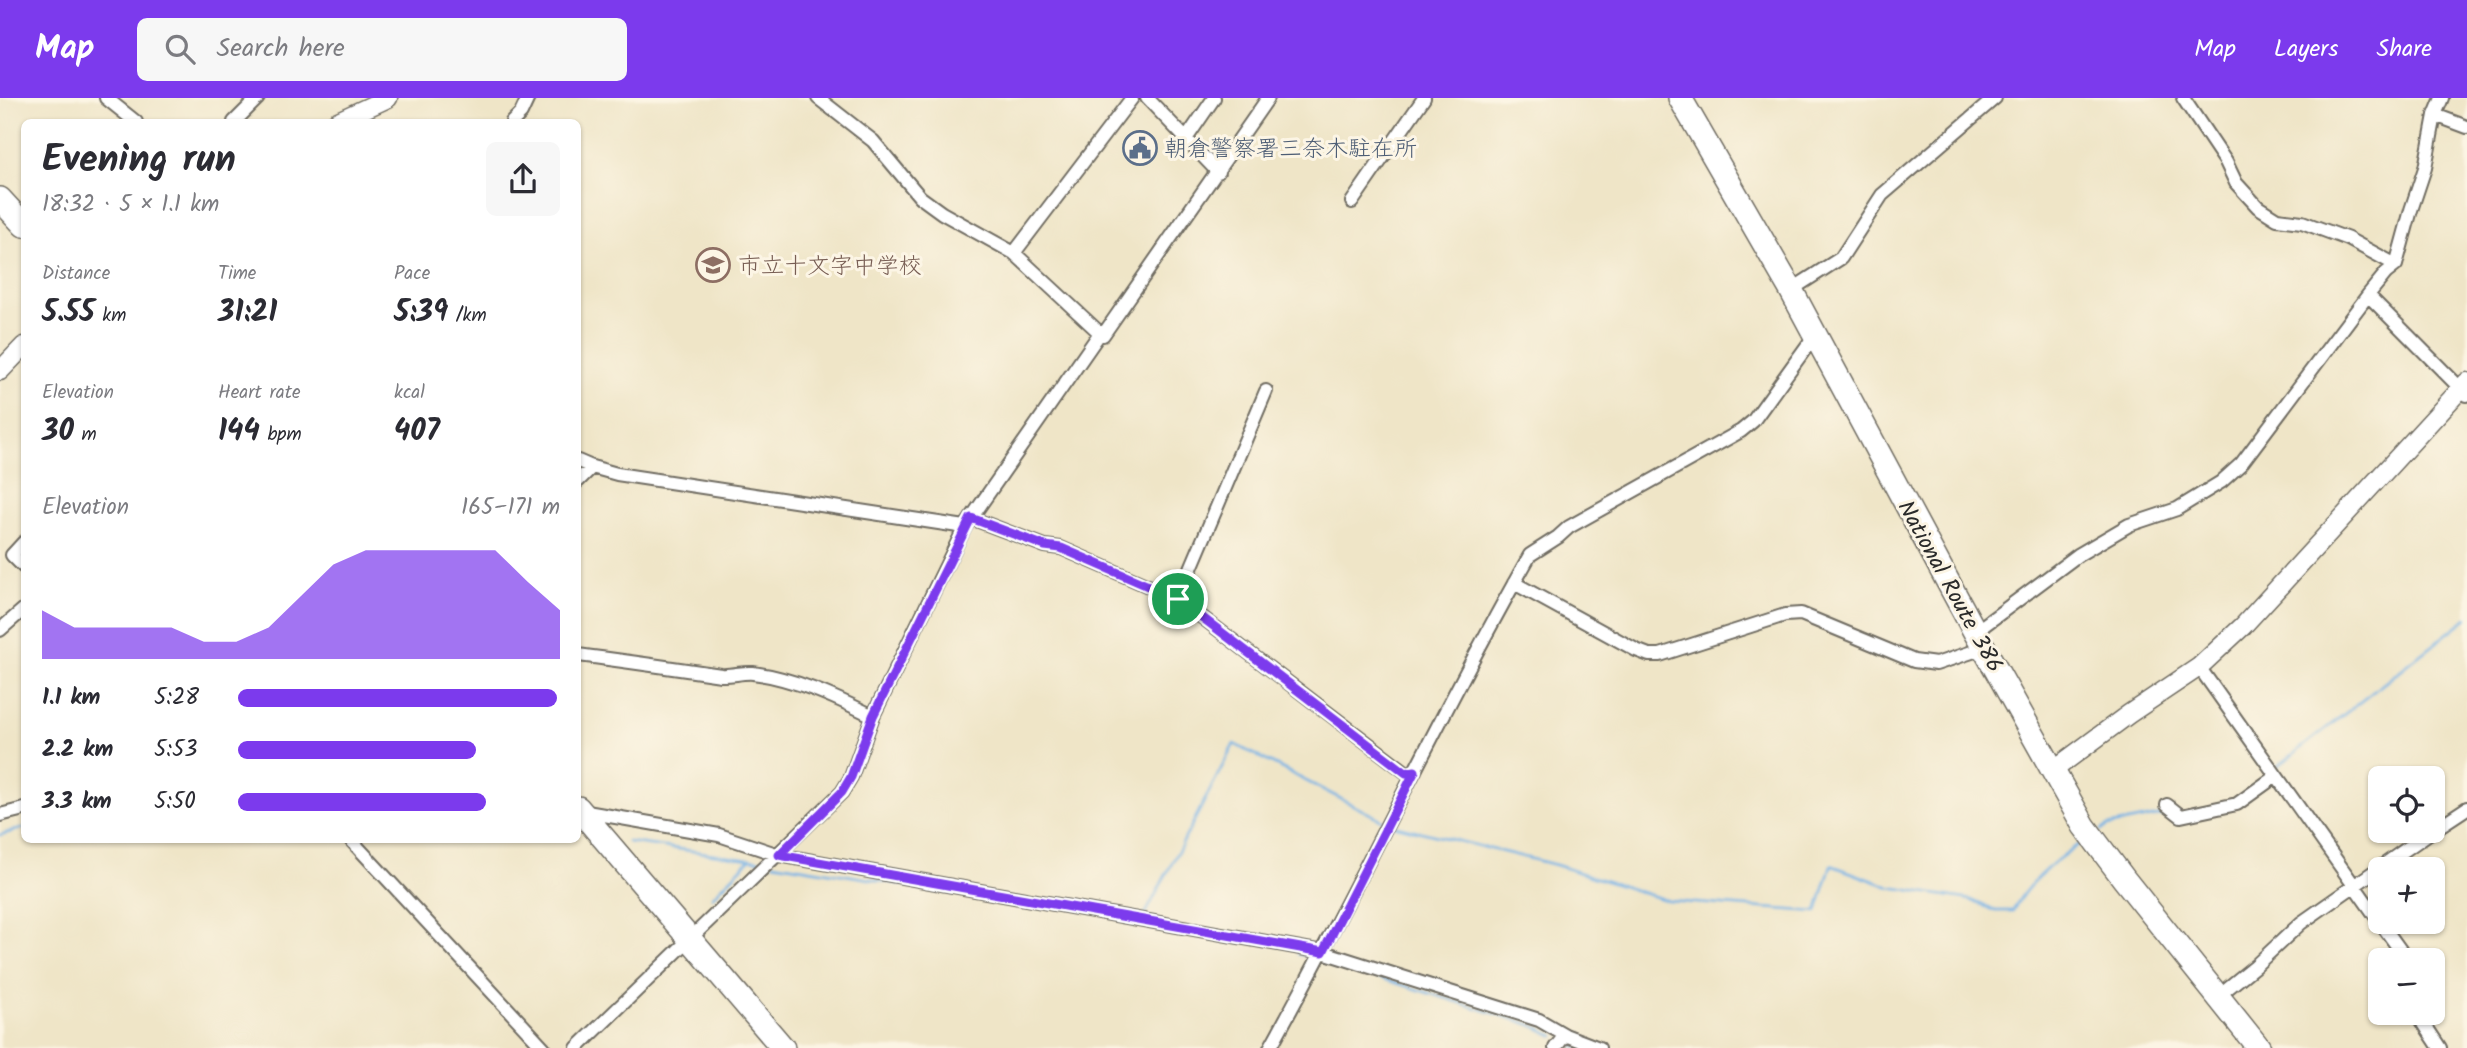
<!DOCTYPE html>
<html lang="en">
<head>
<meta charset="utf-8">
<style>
  :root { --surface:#fff; --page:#f7f7f7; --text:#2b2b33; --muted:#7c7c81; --accent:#7c3aed }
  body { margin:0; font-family:Kalam,"Klee One",sans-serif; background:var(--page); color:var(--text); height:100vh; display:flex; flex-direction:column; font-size:26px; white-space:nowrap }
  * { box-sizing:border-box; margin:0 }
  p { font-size:23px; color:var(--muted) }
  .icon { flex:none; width:38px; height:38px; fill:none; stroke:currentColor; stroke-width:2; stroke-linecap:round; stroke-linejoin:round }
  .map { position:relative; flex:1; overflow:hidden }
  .drawer { position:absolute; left:21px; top:21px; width:560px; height:724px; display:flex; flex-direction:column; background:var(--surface); border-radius:10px; box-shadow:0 2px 5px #0004 }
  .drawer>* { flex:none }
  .tools { position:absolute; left:2368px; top:668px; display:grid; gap:14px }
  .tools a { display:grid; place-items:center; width:77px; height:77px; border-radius:10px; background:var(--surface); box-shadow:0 2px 5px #0004; font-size:35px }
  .pin { position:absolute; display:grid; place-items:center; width:60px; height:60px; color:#fff; margin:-30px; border:4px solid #fff; border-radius:50%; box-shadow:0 2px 7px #0007 }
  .round { display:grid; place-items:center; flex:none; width:74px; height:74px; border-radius:10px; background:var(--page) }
  .overview { display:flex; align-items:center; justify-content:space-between; height:119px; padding:0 21px }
  h1 { font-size:38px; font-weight:800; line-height:52px }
  .metrics { display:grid; grid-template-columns:repeat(3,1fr); gap:10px; height:119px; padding:7px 21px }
  .metrics div { display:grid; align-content:center }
  .metrics b { font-size:30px; font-weight:800 }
  .metrics small { font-size:19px; font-weight:400 }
  .metrics p { font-size:19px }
  .chart { height:196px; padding:14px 21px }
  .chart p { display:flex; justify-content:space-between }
  .chart svg { width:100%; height:126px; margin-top:7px; fill:var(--accent); opacity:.7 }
  ul { padding:0 21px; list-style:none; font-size:23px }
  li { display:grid; grid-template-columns:112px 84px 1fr; align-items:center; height:52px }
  li i { height:18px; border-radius:9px; background:var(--accent) }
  header { display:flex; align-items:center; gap:42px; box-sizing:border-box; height:98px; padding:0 35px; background:var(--accent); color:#fff }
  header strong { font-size:33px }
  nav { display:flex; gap:38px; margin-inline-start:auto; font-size:24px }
  .search { width:490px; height:63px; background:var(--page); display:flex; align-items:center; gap:18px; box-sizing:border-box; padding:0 24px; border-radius:10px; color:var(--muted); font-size:26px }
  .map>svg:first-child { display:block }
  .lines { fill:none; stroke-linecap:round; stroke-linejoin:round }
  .stream { stroke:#72b1e6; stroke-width:2.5 }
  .street-casing { stroke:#706c62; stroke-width:16 }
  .secondary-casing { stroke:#706c62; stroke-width:21 }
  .highway-casing { stroke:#706c62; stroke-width:26 }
  .street { stroke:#fff; stroke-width:12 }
  .secondary { stroke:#fff; stroke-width:18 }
  .highway { stroke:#fff; stroke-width:23 }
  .route-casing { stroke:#fff; stroke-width:14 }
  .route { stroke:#7c3aed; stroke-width:9 }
  .labels { text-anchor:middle; stroke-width:6; stroke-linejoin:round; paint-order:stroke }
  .service-label { font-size:23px; fill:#4e5e75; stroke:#fcf5e5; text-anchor:start }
  .education-label { font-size:23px; fill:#785e54; stroke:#fcf5e5; text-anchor:start }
  .street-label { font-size:23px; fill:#2b2b2b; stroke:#fcf5e5 }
</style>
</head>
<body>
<header>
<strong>Map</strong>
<div class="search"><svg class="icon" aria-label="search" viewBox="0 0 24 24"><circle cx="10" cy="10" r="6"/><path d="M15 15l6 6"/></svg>Search here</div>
<nav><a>Map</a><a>Layers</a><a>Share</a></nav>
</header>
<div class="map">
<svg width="2467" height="950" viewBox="0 0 2467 950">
  <rect width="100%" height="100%" fill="#fcf5e5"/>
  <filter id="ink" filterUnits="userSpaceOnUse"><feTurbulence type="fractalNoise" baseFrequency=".0143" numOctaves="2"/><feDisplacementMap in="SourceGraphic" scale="14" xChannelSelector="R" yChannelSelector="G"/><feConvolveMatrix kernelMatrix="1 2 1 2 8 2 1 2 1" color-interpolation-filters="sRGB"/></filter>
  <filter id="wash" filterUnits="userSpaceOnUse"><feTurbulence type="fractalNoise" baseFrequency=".00686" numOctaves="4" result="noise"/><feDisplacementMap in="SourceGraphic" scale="28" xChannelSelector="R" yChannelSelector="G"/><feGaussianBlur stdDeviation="1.57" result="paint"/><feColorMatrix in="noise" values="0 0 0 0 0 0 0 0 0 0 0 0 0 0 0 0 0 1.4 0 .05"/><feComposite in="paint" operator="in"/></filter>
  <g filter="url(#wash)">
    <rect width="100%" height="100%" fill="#efe5c7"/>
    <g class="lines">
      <path class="stream" d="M2277,669L2467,520
        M1393,727L1556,767L1669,803L1817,814L1831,767L1890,789L1971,802L1995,813H2013C2027,784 2055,762 2081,745
        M2101,733L2108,728L2172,715
        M0,737L24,730
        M628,744L764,763
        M774,765L995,802
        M712,799L750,761
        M1145,817L1234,646L1384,723
        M1298,856L1313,859
        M1322,862L1532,927L1555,938
        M1567,944L1579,950"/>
    </g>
  </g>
  <g filter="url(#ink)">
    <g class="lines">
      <g class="street-casing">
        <path id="street" d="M106,0L136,24
          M818,0L873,43L920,99L942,115L1014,155L1100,235
          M1147,0L1218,74
          M2183,0L2226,64L2236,85L2258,109L2277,121L2302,124L2348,141L2396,167
          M2435,17L2467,29
          M234,24L258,0
          M512,24L521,15L528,0
          M1186,41L1214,0
          M1352,104L1424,0
          M1014,155L1132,0
          M1791,192L1841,160L1882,97L1995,0
          M2368,197L2467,297
          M578,363L592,369L617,376L965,429
          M578,383L592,369
          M971,420L1045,448L1061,450L1178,501L1407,675L1415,673
          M24,444L12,457L24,469
          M1514,485L1636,552L1649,557H1660L1785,517L1801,516L1914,563L1936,566L1984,550
          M1178,501L1266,293
          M0,532L24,511
          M1975,534L2078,457L2129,427L2177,411L2221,384L2241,366L2368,197L2386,175L2396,167L2411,112L2425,70L2435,17L2442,0
          M578,557C625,563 673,570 721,577C731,578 742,574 753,575C796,581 835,599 873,618
          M2199,569L2380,824
          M2167,707L2181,718L2237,706L2276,678
          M581,713L719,737L779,757L1323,854L1539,922L1565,937L1599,950
          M0,717L24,711
          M2432,733L2467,710
          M351,742L544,950
          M2380,824L2408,863
          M2218,898L2255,868L2301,825L2432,733
          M2417,915L2440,950
          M577,950L842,694L851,679L873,618L965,429L1100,235L1103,237L1268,0
          M1270,950C1360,787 1438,619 1530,457L1558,439L1569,429L1741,333L1753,323L1815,237
          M1555,950L1565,937"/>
      </g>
      <g class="secondary-casing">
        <path id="secondary" d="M336,24L388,0
          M0,273L24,248
          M2052,673L2129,616L2199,569L2243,528L2467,284"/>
      </g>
      <g class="highway-casing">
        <path id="highway" d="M1680,0L1791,192L1975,534L2084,728L2124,781L2259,950
          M0,101L24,127
          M578,710L783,950"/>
      </g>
      <use href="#street" class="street"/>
      <use href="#secondary" class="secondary"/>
      <use href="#highway" class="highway"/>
    </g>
  </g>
  <g class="lines" filter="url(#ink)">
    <g class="route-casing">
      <path id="route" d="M971,420L1045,448L1061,450L1178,501L1406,675L1415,673L1323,854L779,757L842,694L851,679L873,618Z"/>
    </g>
    <use href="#route" class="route"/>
  </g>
  <defs>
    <g id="civic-ring" transform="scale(1.75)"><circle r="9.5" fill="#fcf5e5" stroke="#5c6f8a" stroke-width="1.5"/><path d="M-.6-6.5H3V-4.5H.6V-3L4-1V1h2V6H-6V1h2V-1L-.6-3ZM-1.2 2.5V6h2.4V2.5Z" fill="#5c6f8a"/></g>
    <g id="school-ring" transform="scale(1.75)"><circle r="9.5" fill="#fcf5e5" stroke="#8d6e63" stroke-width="1.5"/><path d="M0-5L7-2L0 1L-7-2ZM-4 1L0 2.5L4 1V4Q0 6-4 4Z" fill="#8d6e63"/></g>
  </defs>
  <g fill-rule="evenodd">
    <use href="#civic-ring" x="1140" y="50"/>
    <use href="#school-ring" x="713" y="167"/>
  </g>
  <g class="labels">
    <g class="service-label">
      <text x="1164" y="58">朝倉警察署三奈木駐在所</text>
    </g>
    <g class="education-label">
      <text x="738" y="175">市立十文字中学校</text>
    </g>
    <g class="street-label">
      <text transform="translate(1951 488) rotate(61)" y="8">National Route 386</text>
    </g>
  </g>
</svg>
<div class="tools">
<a><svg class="icon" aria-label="locate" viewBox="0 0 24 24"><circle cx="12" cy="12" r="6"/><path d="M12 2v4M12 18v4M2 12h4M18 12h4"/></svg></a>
<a>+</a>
<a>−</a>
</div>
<div class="pin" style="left:1178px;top:501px;background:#1e9e55"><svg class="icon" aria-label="arrive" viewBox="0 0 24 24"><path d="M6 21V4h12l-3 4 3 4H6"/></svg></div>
<section class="drawer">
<div class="overview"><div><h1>Evening run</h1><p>18:32 · 5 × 1.1 km</p></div><a class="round"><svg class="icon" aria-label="share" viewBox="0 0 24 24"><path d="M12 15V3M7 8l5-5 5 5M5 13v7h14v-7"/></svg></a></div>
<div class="metrics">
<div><p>Distance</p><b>5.55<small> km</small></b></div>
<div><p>Time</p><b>31:21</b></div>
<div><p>Pace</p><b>5:39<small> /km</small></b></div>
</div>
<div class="metrics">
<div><p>Elevation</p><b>30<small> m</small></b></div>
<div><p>Heart rate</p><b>144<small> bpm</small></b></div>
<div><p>kcal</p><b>407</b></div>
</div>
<div class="chart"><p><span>Elevation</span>165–171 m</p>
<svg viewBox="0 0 160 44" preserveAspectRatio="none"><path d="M0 44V27L10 33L20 33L30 33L40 33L50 38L60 38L70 33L80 22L90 11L100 6L110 6L120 6L130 6L140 6L150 17L160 27V44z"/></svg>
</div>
<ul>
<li><b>1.1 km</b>5:28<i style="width:99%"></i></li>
<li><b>2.2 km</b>5:53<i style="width:74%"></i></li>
<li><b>3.3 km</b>5:50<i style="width:77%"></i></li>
</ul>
</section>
</div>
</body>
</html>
